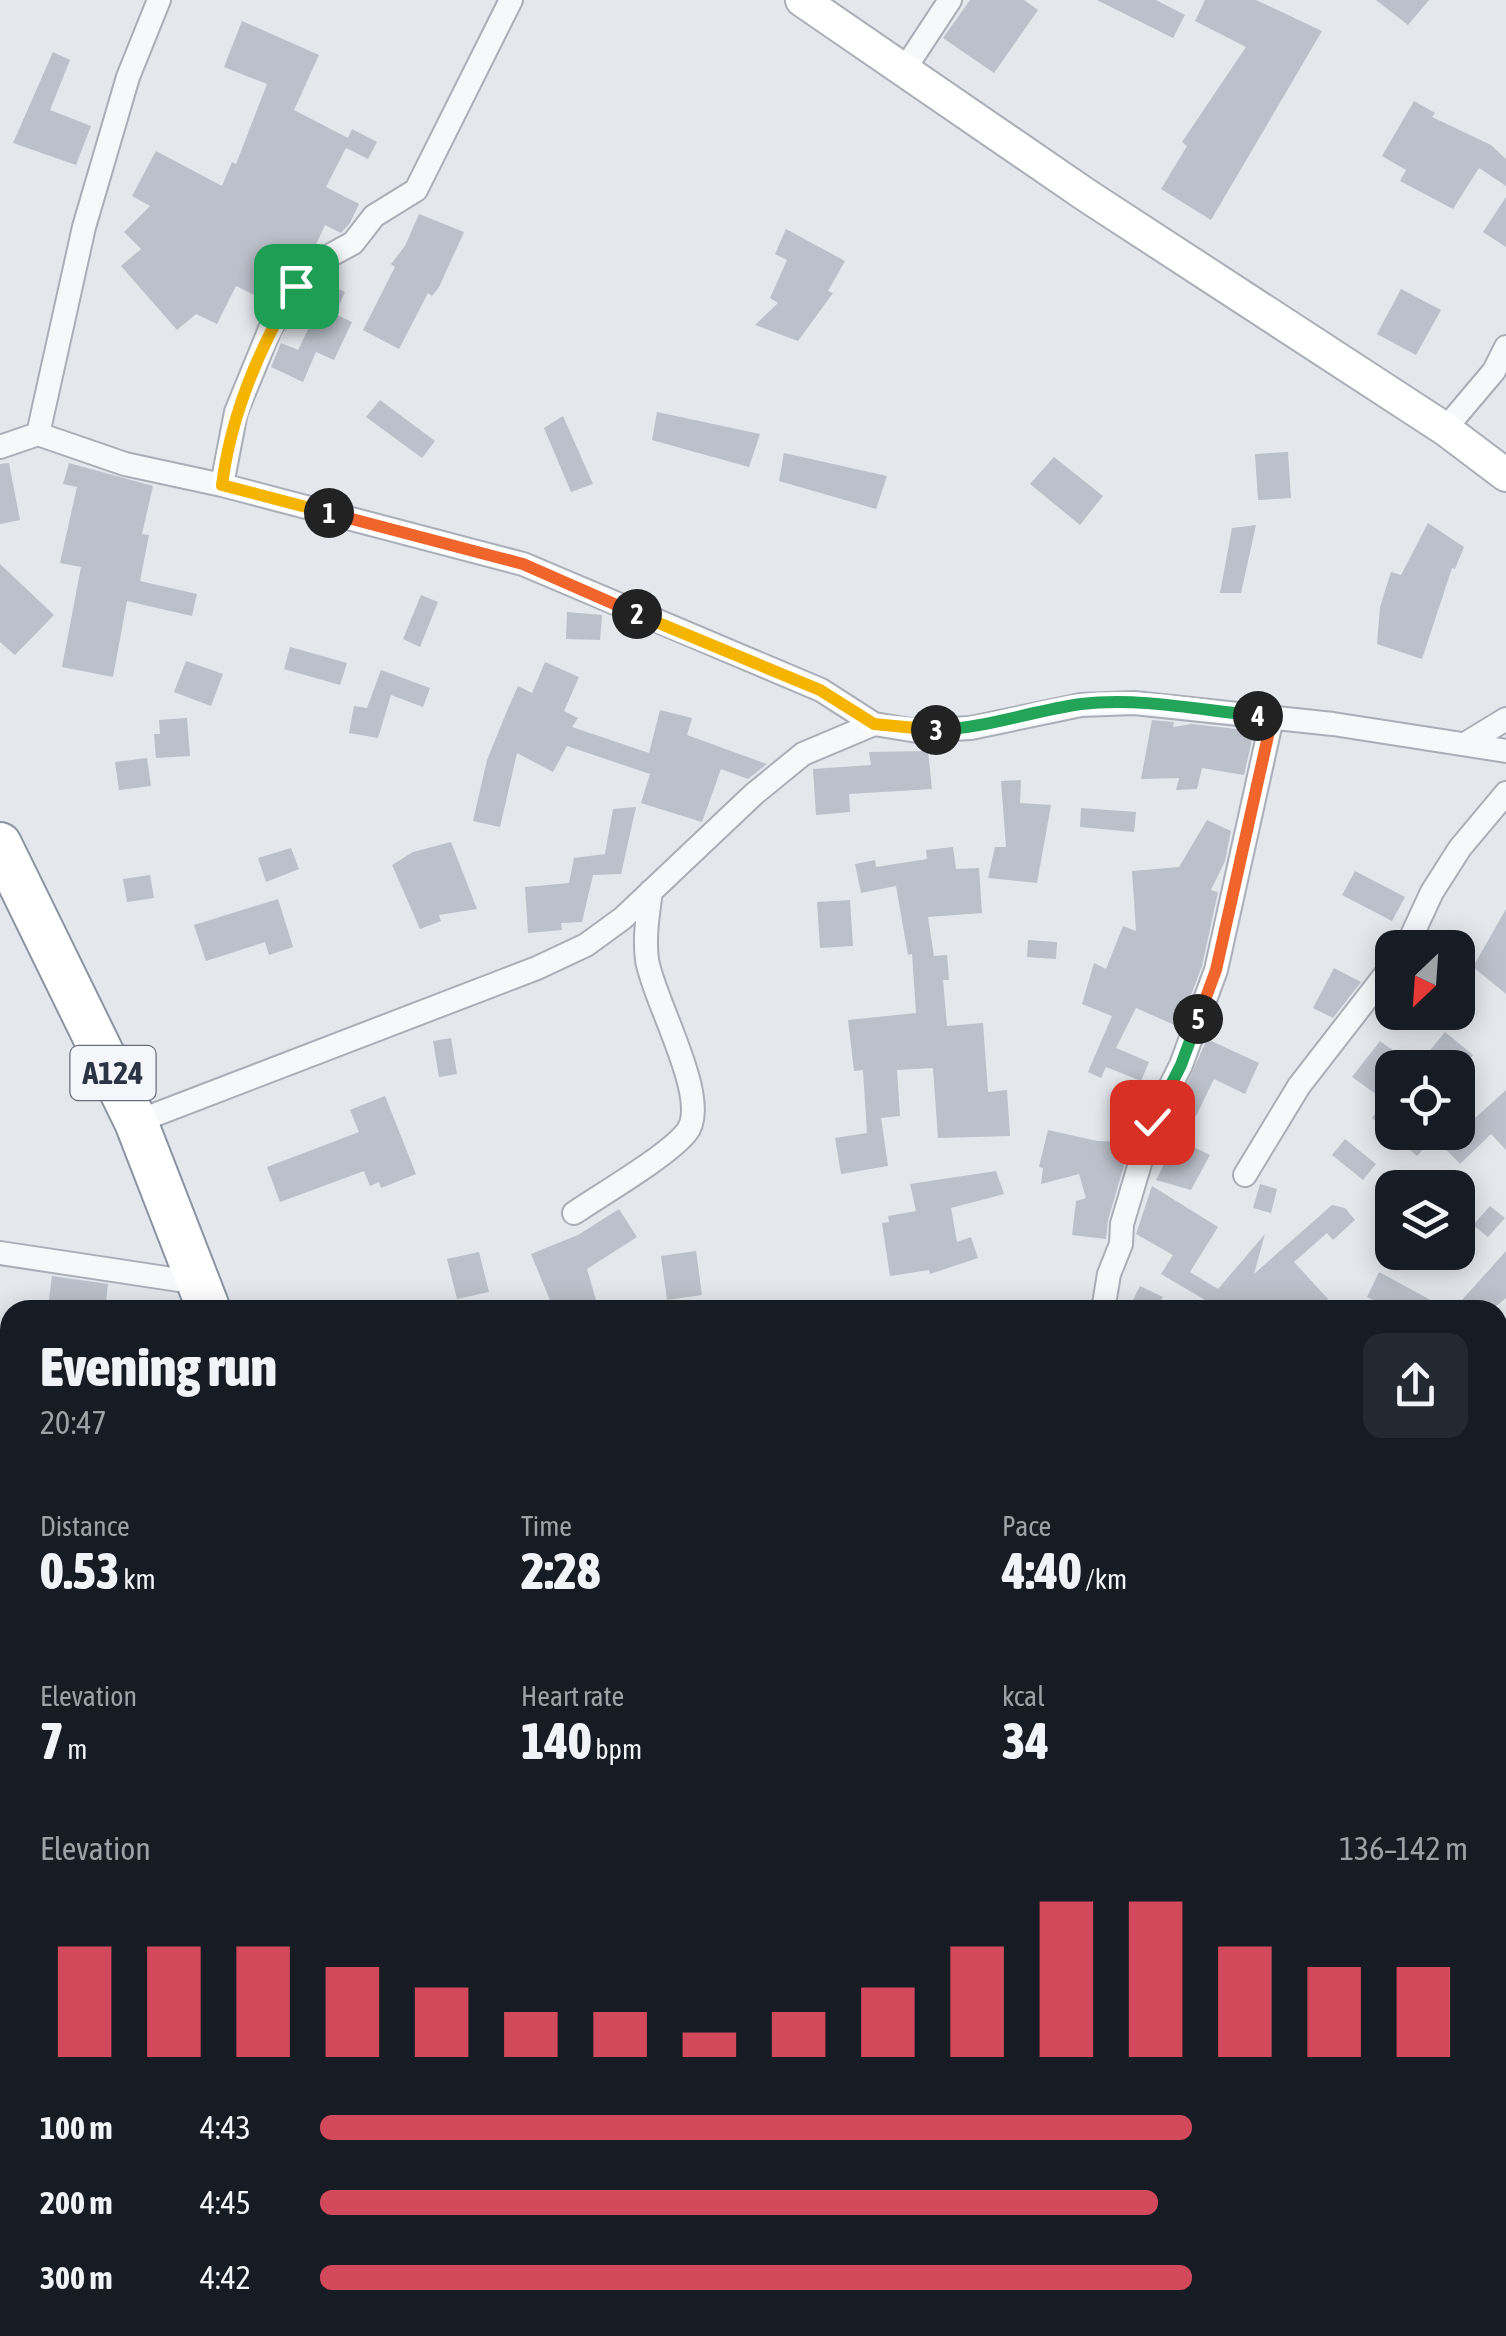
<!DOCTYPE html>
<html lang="en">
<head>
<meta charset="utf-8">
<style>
  :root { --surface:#171b24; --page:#242831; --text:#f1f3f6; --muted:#9ea1a6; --accent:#d1495b }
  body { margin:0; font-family:"Asap Condensed",sans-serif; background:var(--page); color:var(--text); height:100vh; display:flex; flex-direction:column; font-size:38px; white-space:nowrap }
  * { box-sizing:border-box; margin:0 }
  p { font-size:32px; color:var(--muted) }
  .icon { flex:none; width:55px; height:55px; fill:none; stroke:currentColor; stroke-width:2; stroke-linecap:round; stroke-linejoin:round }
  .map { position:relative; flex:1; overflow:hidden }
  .side { position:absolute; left:0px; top:1300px; width:1508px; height:1038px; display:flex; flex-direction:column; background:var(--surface); border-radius:30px 30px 0 0; box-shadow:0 5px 25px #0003 }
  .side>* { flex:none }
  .needle { width:65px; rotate:205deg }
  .fabs { position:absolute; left:1375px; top:930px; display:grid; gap:20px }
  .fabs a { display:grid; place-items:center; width:100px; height:100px; border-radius:20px; background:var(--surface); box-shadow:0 5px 25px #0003; font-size:50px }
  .pin { position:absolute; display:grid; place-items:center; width:85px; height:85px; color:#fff; margin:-42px; border-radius:20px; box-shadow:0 5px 15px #0006 }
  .km { position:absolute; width:50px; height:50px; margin:-25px; border-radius:50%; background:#222; color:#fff; font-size:28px; line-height:50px; text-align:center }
  .round { display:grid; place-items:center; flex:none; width:105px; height:105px; border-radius:20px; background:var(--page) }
  .summary { display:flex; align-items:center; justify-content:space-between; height:170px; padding:0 40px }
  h1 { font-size:55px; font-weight:800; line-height:75px }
  .metrics { display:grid; grid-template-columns:repeat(3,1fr); gap:15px; height:170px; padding:10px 40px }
  .metrics div { display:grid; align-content:center }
  .metrics b { font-size:50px; font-weight:800 }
  .metrics small { font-size:28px; font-weight:400 }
  .metrics p { font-size:28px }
  .chart { height:280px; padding:20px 40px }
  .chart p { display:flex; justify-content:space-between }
  .chart svg { width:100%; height:180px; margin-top:10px; stroke:var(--accent); stroke-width:6 }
  ul { padding:0 40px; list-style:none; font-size:32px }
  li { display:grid; grid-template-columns:160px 120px 1fr; align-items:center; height:75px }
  li i { height:25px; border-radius:12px; background:var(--accent) }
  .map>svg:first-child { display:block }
  .building { fill:#bbc0ca }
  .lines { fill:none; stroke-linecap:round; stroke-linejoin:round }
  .street-casing { stroke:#a9aeb7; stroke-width:26 }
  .secondary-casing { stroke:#a9aeb7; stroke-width:36 }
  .highway-casing { stroke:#8b94a3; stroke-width:46 }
  .street { stroke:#f7f8fa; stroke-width:22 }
  .secondary { stroke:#fff; stroke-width:32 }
  .highway { stroke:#fff; stroke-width:42 }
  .split-1-casing { stroke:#fff; stroke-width:20 }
  .split-2-casing { stroke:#fff; stroke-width:20 }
  .split-3-casing { stroke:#fff; stroke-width:20 }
  .split-4-casing { stroke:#fff; stroke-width:20 }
  .split-5-casing { stroke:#fff; stroke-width:20 }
  .split-6-casing { stroke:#fff; stroke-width:20 }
  .split-1 { stroke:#f5b400; stroke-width:12 }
  .split-2 { stroke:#f0652b; stroke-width:12 }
  .split-3 { stroke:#f5b400; stroke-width:12 }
  .split-4 { stroke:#22a559; stroke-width:12 }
  .split-5 { stroke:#f0652b; stroke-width:12 }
  .split-6 { stroke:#22a559; stroke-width:12 }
  .labels { text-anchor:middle; stroke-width:8; stroke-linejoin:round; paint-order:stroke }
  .shield { fill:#f4f6f9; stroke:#676e7b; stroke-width:2.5 }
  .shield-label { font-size:32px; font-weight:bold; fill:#2b3445 }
</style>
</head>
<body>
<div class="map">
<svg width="1506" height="2336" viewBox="0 0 1506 2336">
  <rect width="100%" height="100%" fill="#e4e7ec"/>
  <path class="building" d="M970,0H1024L1038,10L994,73L943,38Z
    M1097,0H1156L1185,15L1173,38Z
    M1205,0H1256L1322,31L1211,220L1161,189L1187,146L1182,142L1246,47L1195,21Z
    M1376,0H1429L1408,25Z
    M242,21L319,55L294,110L348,138L352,129L377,142L368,159L346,148L326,187L359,204L350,223L341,233L325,225L315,247L285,276L269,302L236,286L217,324L196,314L177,330L121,266L141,249L124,232L150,206L132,196L156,151L222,186L232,162L236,164L267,84L224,67Z
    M53,52L70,60L50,110L91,126L76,165L13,143Z
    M1414,101L1435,113L1432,117L1491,145L1506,159V186L1479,168L1453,209L1400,181L1406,170L1382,156Z
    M1506,197V247L1483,232Z
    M419,214L464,232L439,287L432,296L428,293L399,349L363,330L395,267L391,264L405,246Z
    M786,229L845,261L828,291L833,293L798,341L755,325L778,303L770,298L787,260L775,254Z
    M322,281L345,292L335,314L352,322L334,360L316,352L303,382L271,367L281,343L298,350L321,303L307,296Z
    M1401,289L1441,310L1416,355L1377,334Z
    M380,400L435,441L422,458L366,417Z
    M657,412L760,434L749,467L652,440Z
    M563,416L593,484L571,492L544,428Z
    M1288,452L1291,498L1258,500L1255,454Z
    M784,453L887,476L876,509L779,481Z
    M1054,457L1103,496L1080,525L1030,484Z
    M9,463L20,520L0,524V464Z
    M69,463L153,486L142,534L149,535L140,581L197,594L192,616L127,601L113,677L62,667L81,567L60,563L77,487L63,484Z
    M1428,523L1464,547L1455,569L1452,568L1422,659L1377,644L1380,607L1391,572L1401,575Z
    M1256,525L1241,593H1220L1232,528Z
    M0,564L54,615L15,655L0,642Z
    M421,595L438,602L420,647L403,639Z
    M567,612L602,615L600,640L566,639Z
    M290,647L347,663L340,685L284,669Z
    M186,661L223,674L211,706L174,692Z
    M545,662L579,677L564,711L578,718L572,727L649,753L660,710L692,718L687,735L767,764L748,779L721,769L702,822L641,803L650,774L567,746L553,772L517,753L500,827L473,821L487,760L507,711L518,686L532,693Z
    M381,670L430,688L423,707L391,695L378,738L349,733L354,706L367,708Z
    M187,718L190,756L156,758L154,734H160L159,720Z
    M1152,720L1174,722L1173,727L1192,724L1254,731L1244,775L1202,768L1197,789L1176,790L1179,778L1141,779Z
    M928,751L932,789L849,794L850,812L816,815L813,769L871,765L869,752Z
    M147,758L151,786L119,790L115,762Z
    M1021,780L1020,803L1051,805L1037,883L988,878L995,847H1006L1001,781Z
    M636,807L621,874L593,875L582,922L561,923L562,930L528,933L525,887L569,883L574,858L605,854L613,809Z
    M1081,808L1136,812L1134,832L1080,827Z
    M1207,820L1231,831L1225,861L1211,890L1218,892L1202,966L1179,1027L1136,1008L1116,1048L1149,1062L1141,1081L1106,1067L1101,1078L1088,1072L1112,1016L1082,1004L1094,963L1106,969L1123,926L1136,931L1132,871L1179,867Z
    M451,842L477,909L439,915L441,921L420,929L392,865L413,852Z
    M953,847L956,869L979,868L982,913L928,917L934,956L947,955L949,980H943L947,1026L983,1023L988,1092L1007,1090L1010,1136L938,1138L933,1068L897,1070L900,1116L881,1118L888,1166L841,1174L835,1138L867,1133L863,1070L854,1071L848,1020L916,1013L912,954L908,955L896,886L861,893L855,864L875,860L876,867L927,859L926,850Z
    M291,848L299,869L266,882L258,858Z
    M1355,871L1405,897L1392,921L1342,895Z
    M150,875L154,898L127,902L123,879Z
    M278,899L293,947L269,955L265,942L206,961L194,925Z
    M850,900L853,946L820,948L817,902Z
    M1506,909V994L1473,967Z
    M1028,940L1057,942L1056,959L1027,957Z
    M1334,968L1361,982L1333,1018L1313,1008Z
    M1445,1032L1473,1055L1463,1068H1433L1423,1059Z
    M451,1038L457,1074L439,1077L433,1041Z
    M1207,1039L1259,1063L1245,1094L1214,1079L1196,1116L1177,1106Z
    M1380,1041L1417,1068H1392V1080L1380,1097L1352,1077Z
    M1506,1090V1150L1491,1134L1460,1164L1434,1137L1417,1156L1372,1118L1392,1093V1132H1458V1102L1474,1119Z
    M385,1096L416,1174L381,1188L379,1182L370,1186L364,1171L280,1202L267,1167L359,1132L350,1110Z
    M1048,1130L1097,1141L1131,1142L1108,1220L1106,1239L1072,1235L1076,1201L1086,1198L1079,1174L1041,1184L1043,1168L1039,1167Z
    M1177,1139L1210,1155L1191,1190L1156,1180Z
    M1345,1139L1376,1164L1363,1180L1332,1155Z
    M996,1171L1004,1194L951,1208L957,1242L971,1237L978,1258L930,1274L929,1270L890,1276L882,1223L889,1222L888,1216L916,1211L910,1184Z
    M1260,1184L1277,1189L1271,1213L1253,1208Z
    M1152,1186L1218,1227L1190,1272L1218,1289L1265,1234L1254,1274L1332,1205L1345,1208L1355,1220L1333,1240L1327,1233L1294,1262L1328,1299L1316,1310H1222L1161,1274L1173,1255L1136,1234Z
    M1490,1206L1505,1218L1488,1237L1473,1225Z
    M619,1209L637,1237L587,1269L599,1310H554L531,1254L578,1235Z
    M696,1251L702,1295L667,1300L661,1256Z
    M1506,1251V1298L1491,1310H1453Z
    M479,1252L489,1292L457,1299L447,1259Z
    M1379,1272L1449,1310H1394L1367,1297Z
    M52,1276L108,1284L105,1310L48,1306Z
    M1140,1286L1163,1297L1156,1310H1144L1131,1304Z"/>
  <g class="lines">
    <g class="street-casing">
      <path id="street" d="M904,70L950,0
        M1445,429L1494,371L1506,347
        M38,434L125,464L222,485L523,564L821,690L874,724L803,754L754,794L623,918L586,945L537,968L136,1122
        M0,447L38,434L84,227L128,77L159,0
        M222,485L236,412L270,329L296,286L320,261L353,243L374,216L416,190L511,0
        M874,724L917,731L971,728L1081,705L1134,703L1333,724L1506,751
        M1465,744L1506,719
        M1406,948L1432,892L1460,848L1506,793
        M1245,1175L1299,1086L1392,966
        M574,1213C602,1194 666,1157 686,1133C713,1102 653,1000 647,960C644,936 648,914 651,891
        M0,1253L199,1283
        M1103,1310L1109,1274L1121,1244L1122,1224L1152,1123L1181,1065L1216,970L1272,718
        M1498,1397L1506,1386
        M0,1710H10
        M1498,1857L1506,1856
        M1498,2213L1506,2211"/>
    </g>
    <g class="secondary-casing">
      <path id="secondary" d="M802,0L1086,195L1445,429L1506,475"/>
    </g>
    <g class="highway-casing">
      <path id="highway" d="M0,844L136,1122L209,1310
        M500,2328L503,2336"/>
    </g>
    <use href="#street" class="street"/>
    <use href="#secondary" class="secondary"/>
    <use href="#highway" class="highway"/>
  </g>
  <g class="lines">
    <g class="split-1-casing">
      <path id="split-1" d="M296,286C259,348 231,413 222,485L329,513"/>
    </g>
    <g class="split-2-casing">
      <path id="split-2" d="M329,513L523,564L637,614"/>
    </g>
    <g class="split-3-casing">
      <path id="split-3" d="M637,614L820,690L874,724L936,730"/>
    </g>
    <g class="split-4-casing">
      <path id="split-4" d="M936,730C986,728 1032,711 1081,704C1139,697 1200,710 1258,716"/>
    </g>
    <g class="split-5-casing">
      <path id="split-5" d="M1198,1019L1216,970L1272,718L1258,716"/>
    </g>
    <g class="split-6-casing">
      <path id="split-6" d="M1152,1122L1181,1065L1198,1019"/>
    </g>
    <use href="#split-1" class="split-1"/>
    <use href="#split-2" class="split-2"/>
    <use href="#split-3" class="split-3"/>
    <use href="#split-4" class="split-4"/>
    <use href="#split-5" class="split-5"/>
    <use href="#split-6" class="split-6"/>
  </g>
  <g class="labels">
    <rect class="shield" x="70.5" y="1046" width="85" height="54" rx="8"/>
    <g class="shield-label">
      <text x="113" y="1084">A124</text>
    </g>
  </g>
</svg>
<div class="fabs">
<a><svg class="needle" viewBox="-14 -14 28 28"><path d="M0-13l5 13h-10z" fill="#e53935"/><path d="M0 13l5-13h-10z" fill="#9ea1a6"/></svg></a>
<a><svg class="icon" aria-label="locate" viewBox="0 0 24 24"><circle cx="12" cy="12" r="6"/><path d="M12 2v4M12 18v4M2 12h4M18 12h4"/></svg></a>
<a><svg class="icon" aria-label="layers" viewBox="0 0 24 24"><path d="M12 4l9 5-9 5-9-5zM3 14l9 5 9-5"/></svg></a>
</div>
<div class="pin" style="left:296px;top:286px;background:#1e9e55"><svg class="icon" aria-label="arrive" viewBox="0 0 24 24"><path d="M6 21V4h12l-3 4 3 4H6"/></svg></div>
<div class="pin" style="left:1152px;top:1122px;background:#d93025"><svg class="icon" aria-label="check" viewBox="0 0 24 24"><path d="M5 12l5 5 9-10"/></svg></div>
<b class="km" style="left:329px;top:513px">1</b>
<b class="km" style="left:637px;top:614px">2</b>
<b class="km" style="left:936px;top:730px">3</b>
<b class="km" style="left:1258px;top:716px">4</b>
<b class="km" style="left:1198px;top:1019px">5</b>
<section class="side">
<div class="summary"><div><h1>Evening run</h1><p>20:47</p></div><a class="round"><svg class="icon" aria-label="share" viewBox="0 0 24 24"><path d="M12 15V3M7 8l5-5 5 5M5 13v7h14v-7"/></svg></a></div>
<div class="metrics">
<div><p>Distance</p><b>0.53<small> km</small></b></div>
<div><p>Time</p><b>2:28</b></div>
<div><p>Pace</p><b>4:40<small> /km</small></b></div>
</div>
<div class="metrics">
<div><p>Elevation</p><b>7<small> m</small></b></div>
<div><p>Heart rate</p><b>140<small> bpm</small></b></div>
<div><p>kcal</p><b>34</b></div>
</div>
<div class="chart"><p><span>Elevation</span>136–142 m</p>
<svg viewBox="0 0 160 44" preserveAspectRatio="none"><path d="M5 44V17M15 44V17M25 44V17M35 44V22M45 44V27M55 44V33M65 44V33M75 44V38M85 44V33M95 44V27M105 44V17M115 44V6M125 44V6M135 44V17M145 44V22M155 44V22"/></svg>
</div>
<ul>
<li><b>100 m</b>4:43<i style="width:76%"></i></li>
<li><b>200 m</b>4:45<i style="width:73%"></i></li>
<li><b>300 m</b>4:42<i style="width:76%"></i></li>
</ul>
</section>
</div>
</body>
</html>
